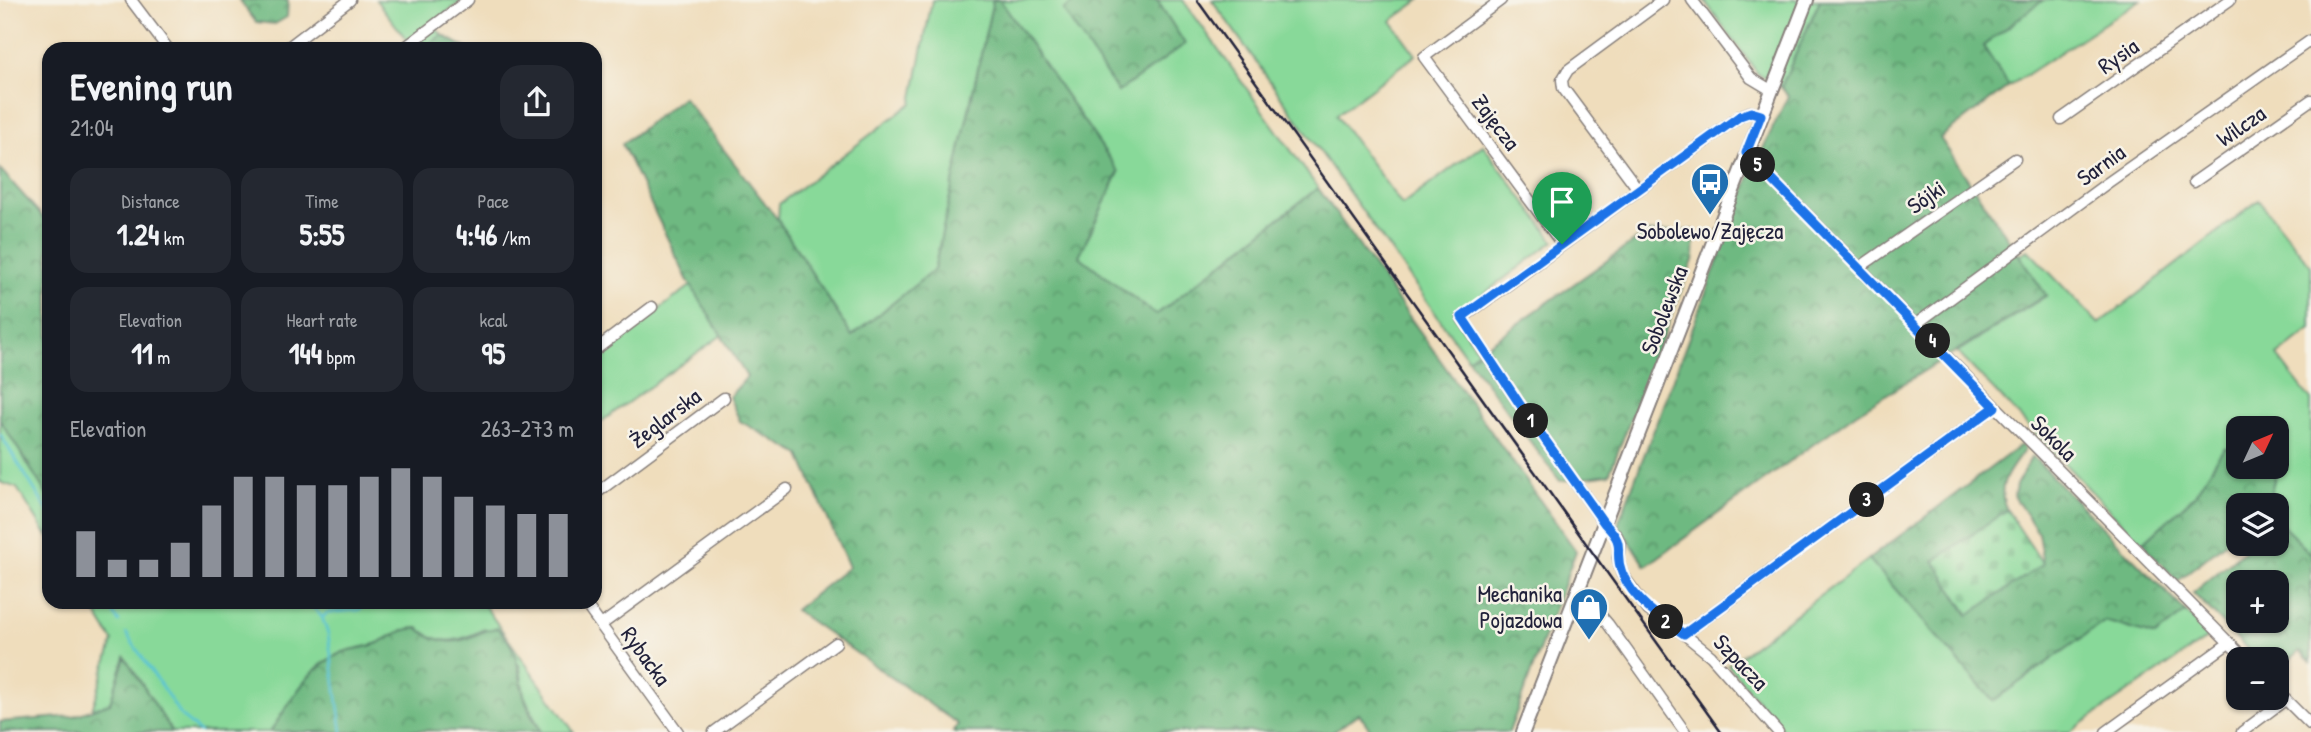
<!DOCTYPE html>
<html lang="en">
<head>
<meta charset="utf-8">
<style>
  :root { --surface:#171b24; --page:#242831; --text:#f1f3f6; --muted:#9ea1a6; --accent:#8c9099 }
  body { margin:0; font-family:"Patrick Hand",sans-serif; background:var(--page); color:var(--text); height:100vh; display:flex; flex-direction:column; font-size:26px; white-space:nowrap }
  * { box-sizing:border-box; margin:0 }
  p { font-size:23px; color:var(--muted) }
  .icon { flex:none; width:38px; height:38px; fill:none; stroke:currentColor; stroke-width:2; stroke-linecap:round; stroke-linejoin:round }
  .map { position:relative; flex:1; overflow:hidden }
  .details { position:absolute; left:42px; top:42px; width:560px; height:567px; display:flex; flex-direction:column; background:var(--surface); border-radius:21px; box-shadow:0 2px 5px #0004 }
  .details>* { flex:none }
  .needle { width:46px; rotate:46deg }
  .buttons { position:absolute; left:2226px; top:416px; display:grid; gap:14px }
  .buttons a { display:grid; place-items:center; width:63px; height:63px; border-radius:14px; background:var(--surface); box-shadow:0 2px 5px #0004; font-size:35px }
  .pin { position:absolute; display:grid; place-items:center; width:60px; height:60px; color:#fff; margin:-72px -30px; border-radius:50% 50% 50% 0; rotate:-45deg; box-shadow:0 0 7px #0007 }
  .pin .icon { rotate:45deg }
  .km { position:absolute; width:35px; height:35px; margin:-18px; border-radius:50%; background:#222; color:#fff; font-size:19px; line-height:35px; text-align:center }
  .round { display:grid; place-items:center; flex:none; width:74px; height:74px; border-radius:21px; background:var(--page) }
  .summary { display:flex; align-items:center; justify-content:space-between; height:119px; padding:0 28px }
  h1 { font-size:38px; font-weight:800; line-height:52px }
  .figures { display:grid; grid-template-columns:repeat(3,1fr); gap:10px; height:119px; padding:7px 28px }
  .figures div { display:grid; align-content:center; border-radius:18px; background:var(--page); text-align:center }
  .figures b { font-size:30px; font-weight:800 }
  .figures small { font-size:19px; font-weight:400 }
  .figures p { font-size:19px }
  .chart { height:196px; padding:14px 28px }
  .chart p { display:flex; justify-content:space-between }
  .chart svg { width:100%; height:126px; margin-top:7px; stroke:var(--accent); stroke-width:6 }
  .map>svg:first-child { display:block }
  .green { fill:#88d999; stroke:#557e6a; stroke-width:2 }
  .forest { fill:url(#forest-crowns); stroke:#486e5e; stroke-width:2; fill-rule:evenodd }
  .cemetery { fill:url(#cemetery-stones); stroke:#557e6a; stroke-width:2 }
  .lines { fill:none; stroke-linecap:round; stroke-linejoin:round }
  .stream { stroke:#59c3d4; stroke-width:2.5 }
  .minor-casing { stroke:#88807c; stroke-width:13 }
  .tertiary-casing { stroke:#88807c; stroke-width:16 }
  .minor { stroke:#fff; stroke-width:10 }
  .tertiary { stroke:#fff; stroke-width:12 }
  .rail { stroke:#22223b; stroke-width:2.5 }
  .route-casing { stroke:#fff; stroke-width:14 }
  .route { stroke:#1a73e8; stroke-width:9 }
  .labels { text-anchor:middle; stroke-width:5; stroke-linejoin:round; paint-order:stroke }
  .street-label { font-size:23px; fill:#22223b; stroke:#f7f3e8 }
  .poi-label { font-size:23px; fill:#22223b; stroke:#f7f3e8 }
</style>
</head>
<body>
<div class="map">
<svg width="2311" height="732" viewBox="0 0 2311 732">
  <defs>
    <pattern id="forest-crowns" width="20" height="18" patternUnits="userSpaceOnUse" patternTransform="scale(1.75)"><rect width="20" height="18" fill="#6eb981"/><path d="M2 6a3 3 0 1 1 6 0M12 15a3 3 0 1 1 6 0" fill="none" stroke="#5a966b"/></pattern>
    <pattern id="cemetery-stones" width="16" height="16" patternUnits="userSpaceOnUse" patternTransform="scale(1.75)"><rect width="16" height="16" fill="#88d999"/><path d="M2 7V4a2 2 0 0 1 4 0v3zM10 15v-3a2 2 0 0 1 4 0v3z" fill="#75ba85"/></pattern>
  </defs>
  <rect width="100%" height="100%" fill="#f7f3e8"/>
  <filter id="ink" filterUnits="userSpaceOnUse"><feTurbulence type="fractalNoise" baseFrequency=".0143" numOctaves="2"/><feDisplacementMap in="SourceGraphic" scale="14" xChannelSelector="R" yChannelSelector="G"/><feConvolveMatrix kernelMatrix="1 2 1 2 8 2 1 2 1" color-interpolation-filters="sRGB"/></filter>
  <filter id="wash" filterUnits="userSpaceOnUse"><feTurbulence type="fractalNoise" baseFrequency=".00686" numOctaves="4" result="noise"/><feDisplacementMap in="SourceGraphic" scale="28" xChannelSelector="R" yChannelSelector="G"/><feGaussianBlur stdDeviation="1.57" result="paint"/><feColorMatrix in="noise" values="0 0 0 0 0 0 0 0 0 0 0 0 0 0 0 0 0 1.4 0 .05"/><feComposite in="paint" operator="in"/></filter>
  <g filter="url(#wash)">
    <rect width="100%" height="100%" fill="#efddbc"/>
    <path class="green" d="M376,0H463L432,24L442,35L422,49H397L408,41Z
      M932,0H993L934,270L852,336L778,220L779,204L912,103Z
      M1000,0H1183L1318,188L1156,315L1078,256L1119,172Z
      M1212,0H1420L1391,21L1416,55L1336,115L1402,205L1483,145L1554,241L1455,316L1478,351L1468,359Z
      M1704,0H1820L1781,87L1758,74Z
      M2043,0H2140L2009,86L1983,46Z
      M2259,200L2311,266V329L2277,356L2311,400V554L2277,520V506H2267L2275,477L2269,467H2277V429H2238V450L2224,448L2194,496L2142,544L1957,352L2046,296L2018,255L2028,250L2099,324Z
      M692,285L722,335L595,426V357Z
      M0,420L49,498V539L17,488L0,482Z
      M1869,559L1993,701L2105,621L2155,636L2186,612L2209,637L2070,732H1784L1728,665Z
      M89,602H482L574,732H541L524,695L520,666L484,629C460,642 441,647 418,628C399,629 394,636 378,643C367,648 353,648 341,653C307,667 290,704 270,732H172L125,657L110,703L92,710L113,641Z"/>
    <path class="forest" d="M239,0H288L287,17L275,24L256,22Z
      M993,0H1000L1119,172L1079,256L1156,315L1318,188L1576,551L1509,732H1372L1359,714L1333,732H953L958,724L795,610L849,567L800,455L740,421L729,397L747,377L687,279L622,144L683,97L778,220L852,336L934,270Z
      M1076,0H1157L1185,44L1118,92L1063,10Z
      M1820,0H2043L1983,46L2009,86L1940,138L2046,295L1855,414L1646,566L1618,524L1750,176L1788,96L1781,87Z
      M442,35L468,49H422Z
      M0,169L49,224V498L0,420Z
      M1695,230L1694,258L1609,474L1560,481L1468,359L1646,233Z
      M2021,445L2025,449C2011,470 1994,484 2007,510L1934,561L1968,615L2043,564L2038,533L2014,496L2016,485L2032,456L2186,612L2155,636L2105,621L1993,701L1869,559Z
      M2224,448L2238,450V467H2269L2275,476L2267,506H2238V532L2178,581L2142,544L2194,496Z
      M2279,522L2311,554V662L2300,651L2277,670V660H2258L2193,593L2252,544H2277V524ZM2238,583H2277V621H2238Z
      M418,628C431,639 449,645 465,639C478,635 484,629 497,628C517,645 518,667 523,692C526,705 534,721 541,732L377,730L371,732H270C290,704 307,667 341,653C353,648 367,648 378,643C394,636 399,629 418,628Z
      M125,657L172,732H0V722L74,716L110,703Z"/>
    <path class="cemetery" d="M2007,510L2043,564L1969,615L1934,561Z"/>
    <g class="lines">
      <path class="stream" d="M0,434L49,513
        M106,602L119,622
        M308,602L322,617L328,634L342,732
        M323,617L327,613L359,610L367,602
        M126,633L182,717L200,732"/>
    </g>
  </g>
  <g filter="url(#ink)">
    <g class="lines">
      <g class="minor-casing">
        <path id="minor" d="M131,0L168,49
          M1501,0L1424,57L1562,244
          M1692,0L1751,78L1771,90
          M286,49L350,0
          M403,49L468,0
          M1761,115L1750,112L1740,116L1462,318L1519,403L1604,523L1617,536L1620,544L1618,558L1622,574L1648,610L1684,634L1711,656L1778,732
          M2061,119L2230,0
          M1746,153L2246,660
          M2194,182L2311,100
          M1638,189L1563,88L1562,80L1568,70L1663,0
          M1860,267L2015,159
          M1916,324L2106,184L2311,40
          M595,350L652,307
          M595,494L724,398
          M1576,596L1596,610L1608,624L1685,732
          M584,602L678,732
          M601,625L787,489
          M1684,634L1995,407
          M2277,691L2311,725
          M714,732L836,643
          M2106,732L2229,643
          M2242,732L2285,700"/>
      </g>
      <g class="tertiary-casing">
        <path id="tertiary" d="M1523,732L1807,0"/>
      </g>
      <use href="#minor" class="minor"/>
      <use href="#tertiary" class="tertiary"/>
      <path class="rail" d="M1197,0L1721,732"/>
    </g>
  </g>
  <g class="lines" filter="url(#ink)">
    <g class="route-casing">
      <path id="route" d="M1751,112L1761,115L1746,153L1995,407L1684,634C1660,618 1634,601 1622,573C1612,547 1629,548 1604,523L1519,403L1462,317L1740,116Z"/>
    </g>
    <use href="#route" class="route"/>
  </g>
  <defs>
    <g id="bus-pin" transform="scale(2.0125)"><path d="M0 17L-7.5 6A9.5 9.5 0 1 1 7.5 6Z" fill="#1f6fb2" stroke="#f7f3e8"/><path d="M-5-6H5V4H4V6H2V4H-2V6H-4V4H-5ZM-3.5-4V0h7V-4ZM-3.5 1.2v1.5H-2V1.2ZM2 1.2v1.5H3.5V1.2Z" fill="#fff"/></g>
    <g id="shop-pin" transform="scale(2.0125)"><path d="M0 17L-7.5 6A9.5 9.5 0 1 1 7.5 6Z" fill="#1f6fb2" stroke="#f7f3e8"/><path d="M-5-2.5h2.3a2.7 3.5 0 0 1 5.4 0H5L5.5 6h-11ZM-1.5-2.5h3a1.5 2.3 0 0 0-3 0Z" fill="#fff"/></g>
  </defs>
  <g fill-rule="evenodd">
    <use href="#bus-pin" x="1710" y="182"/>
    <use href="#shop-pin" x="1589" y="607"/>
  </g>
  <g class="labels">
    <g class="street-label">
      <text transform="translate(2118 56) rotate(-35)" y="8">Rysia</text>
      <text transform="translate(1496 122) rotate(53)" y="8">Zajęcza</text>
      <text transform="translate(2241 126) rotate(-35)" y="8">Wilcza</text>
      <text transform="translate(2101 165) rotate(-36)" y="8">Sarnia</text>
      <text transform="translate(1926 197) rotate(-35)" y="8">Sójki</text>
      <text transform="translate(1664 310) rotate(-69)" y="8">Sobolewska</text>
      <text transform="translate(665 418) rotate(-37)" y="8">Żeglarska</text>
      <text transform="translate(2054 438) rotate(45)" y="8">Sokola</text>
      <text transform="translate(646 656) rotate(54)" y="8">Rybacka</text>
      <text transform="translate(1741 662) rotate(46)" y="8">Szpacza</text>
    </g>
    <g class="poi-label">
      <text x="1710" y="239">Sobolewo/Zajęcza</text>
      <text x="1562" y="602" text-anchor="end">Mechanika<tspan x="1562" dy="26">Pojazdowa</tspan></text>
    </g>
  </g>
</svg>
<div class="buttons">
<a><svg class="needle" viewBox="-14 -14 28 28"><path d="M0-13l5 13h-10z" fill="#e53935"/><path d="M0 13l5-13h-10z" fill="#9ea1a6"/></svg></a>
<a><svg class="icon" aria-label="layers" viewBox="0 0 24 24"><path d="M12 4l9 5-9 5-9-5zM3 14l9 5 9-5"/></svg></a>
<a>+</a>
<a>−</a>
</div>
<div class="pin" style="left:1562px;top:244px;background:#1e9e55"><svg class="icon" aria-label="arrive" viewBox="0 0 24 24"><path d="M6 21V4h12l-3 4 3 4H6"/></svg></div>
<b class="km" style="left:1531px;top:421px">1</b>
<b class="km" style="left:1666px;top:622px">2</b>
<b class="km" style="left:1867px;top:500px">3</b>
<b class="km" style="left:1933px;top:341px">4</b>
<b class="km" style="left:1758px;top:165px">5</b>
<section class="details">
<div class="summary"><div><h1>Evening run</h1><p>21:04</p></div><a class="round"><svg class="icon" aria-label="share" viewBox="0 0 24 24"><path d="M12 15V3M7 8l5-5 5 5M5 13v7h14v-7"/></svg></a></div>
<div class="figures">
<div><p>Distance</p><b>1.24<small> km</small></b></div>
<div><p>Time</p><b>5:55</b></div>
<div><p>Pace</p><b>4:46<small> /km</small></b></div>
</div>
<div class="figures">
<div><p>Elevation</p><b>11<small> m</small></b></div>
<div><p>Heart rate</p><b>144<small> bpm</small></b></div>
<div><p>kcal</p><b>95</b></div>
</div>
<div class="chart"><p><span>Elevation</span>263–273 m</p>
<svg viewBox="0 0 160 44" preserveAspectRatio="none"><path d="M5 44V28M15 44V38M25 44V38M35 44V32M45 44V19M55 44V9M65 44V9M75 44V12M85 44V12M95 44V9M105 44V6M115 44V9M125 44V16M135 44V19M145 44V22M155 44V22"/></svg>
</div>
</section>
</div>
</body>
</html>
